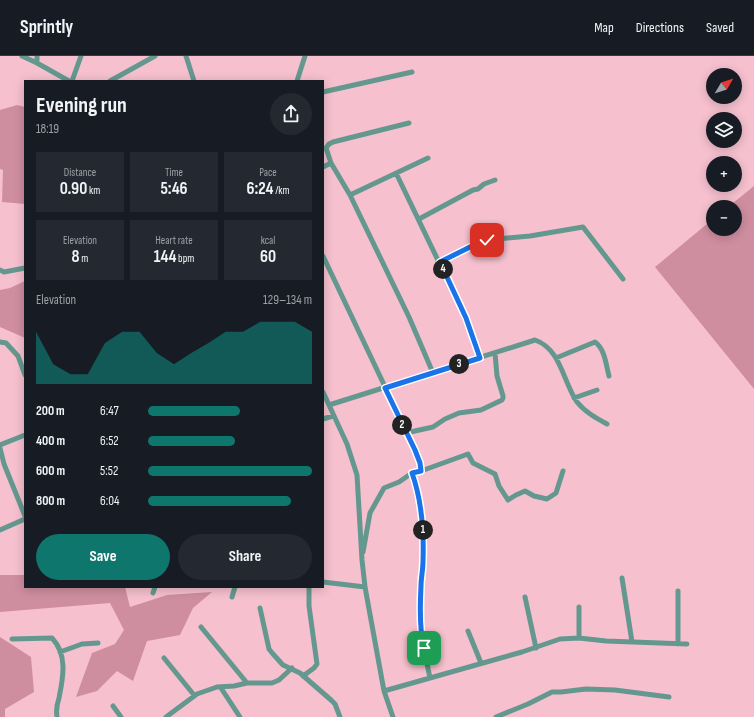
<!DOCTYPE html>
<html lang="en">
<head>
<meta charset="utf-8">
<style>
  :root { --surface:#171b24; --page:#242831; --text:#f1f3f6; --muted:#9ea1a6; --line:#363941; --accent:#0f766e }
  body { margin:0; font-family:"Sofia Sans Condensed",sans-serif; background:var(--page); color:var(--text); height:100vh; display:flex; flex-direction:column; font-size:15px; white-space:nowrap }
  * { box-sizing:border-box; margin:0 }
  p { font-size:13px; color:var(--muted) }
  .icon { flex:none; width:22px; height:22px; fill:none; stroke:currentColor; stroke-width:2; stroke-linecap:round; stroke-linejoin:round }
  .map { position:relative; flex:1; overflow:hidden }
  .sheet { position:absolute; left:24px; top:24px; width:300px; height:508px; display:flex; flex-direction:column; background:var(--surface); border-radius:0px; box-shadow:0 2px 10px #0003 }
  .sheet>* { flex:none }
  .needle { width:26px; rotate:51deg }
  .fabs { position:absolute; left:706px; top:12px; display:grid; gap:8px }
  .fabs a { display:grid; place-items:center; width:36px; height:36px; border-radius:50%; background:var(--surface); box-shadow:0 2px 10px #0003; font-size:20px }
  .pin { position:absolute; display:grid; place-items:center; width:34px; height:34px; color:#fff; margin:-17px; border-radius:8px; box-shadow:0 2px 6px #0006 }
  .km { position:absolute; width:20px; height:20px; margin:-10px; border-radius:50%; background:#222; color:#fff; font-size:11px; line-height:20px; text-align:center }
  .round { display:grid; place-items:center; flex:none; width:42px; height:42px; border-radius:21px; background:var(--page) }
  .summary { display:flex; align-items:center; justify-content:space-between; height:68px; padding:0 12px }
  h1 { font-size:22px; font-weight:700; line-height:30px }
  .metrics { display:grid; grid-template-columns:repeat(3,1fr); gap:6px; height:68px; padding:4px 12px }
  .metrics div { display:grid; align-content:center; border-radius:0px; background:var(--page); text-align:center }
  .metrics b { font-size:17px; font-weight:700 }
  .metrics small { font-size:11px; font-weight:400 }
  .metrics p { font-size:11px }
  .chart { height:112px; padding:8px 12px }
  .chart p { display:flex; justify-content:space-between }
  .chart svg { width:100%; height:72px; margin-top:4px; fill:var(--accent); opacity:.7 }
  .button { display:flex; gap:8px; margin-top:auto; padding:8px 12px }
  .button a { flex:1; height:46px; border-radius:24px; background:var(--accent); color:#fff; font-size:16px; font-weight:700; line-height:46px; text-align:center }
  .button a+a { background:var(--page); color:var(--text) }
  ul { padding:0 12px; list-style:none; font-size:13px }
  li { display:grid; grid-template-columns:64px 48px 1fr; align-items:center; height:30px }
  li i { height:10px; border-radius:5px; background:var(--accent) }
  header { display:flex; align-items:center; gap:24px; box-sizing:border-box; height:56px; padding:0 20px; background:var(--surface); border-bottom:1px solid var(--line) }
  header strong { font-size:19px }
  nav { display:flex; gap:22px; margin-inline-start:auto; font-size:14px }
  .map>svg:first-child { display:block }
  .green { fill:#cf8ea0 }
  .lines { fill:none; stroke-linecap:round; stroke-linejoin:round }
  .minor { stroke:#64988f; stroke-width:5 }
  .route-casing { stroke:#fff; stroke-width:8 }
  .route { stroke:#1a73e8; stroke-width:5 }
</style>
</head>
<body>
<header>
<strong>Sprintly</strong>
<nav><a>Map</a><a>Directions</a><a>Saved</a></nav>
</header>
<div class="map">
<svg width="754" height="661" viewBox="0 0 754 661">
  <rect width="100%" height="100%" fill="#f6c0ce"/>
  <path class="green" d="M17,49L25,51V148L2,146L3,114L0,113V54Z
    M754,130V333L655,211L713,163V173H735V151H728Z
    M25,225V282L0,271V234L10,232Z
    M0,519H25V531H125L130,551L167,539L212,536L193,552L180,579L147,585L133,625L117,615L97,635L76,641L92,597L115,588L124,574L110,547L0,556Z
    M0,581L31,601L34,636L5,653V661H0Z"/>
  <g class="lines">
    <path class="minor" d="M22,0L37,7L69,25
      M186,0L194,25
      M37,7V0
      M72,25L81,0
      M110,25L155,0
      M297,25L305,0
      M323,36L412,16
      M409,67L333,86L329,88L326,92L331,107L350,139L409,261L433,317
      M323,111L331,107
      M396,117L459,248L480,301
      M350,139L428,102
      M419,163L473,134L478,133L484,128L495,124
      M323,200L415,394L420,407L421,415
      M440,206L478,187L487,184L530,180L583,171L623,223
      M0,214L4,216L25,212
      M0,286L6,287L18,300L25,319
      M556,302L595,286C605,293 606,309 609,320
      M323,336L347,388L357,419L362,504L365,531L384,635L393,661
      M574,342L597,334
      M329,349L535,284C561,293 563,326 577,346C585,356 596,362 607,368
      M323,363L333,360
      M406,377L433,371L445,363L459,357L481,354L502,344L503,342V340L497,320L495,297
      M0,389L25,379
      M0,392L4,408L25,460
      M412,417L419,440L423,473V505L421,530L422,584L430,622
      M0,474L25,463
      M363,496L370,457L384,432L399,426L412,417L421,415L468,398L473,407L495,418L499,430L508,444L516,439L525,435L534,440L547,443L556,437L563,415
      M622,522L632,586
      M323,526L365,531
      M678,535V588
      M153,537L155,531
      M232,541L235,531
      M525,541L536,592
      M579,551V582
      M260,552L269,593L273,598L283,609L300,617L331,644L335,648L340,661
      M201,571L247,627
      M468,575L481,607
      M12,583L52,582C68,599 63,622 59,642C57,648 56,655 57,661
      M60,596L82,588L98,587
      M164,602L194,639
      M303,620L314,612L317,608L309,550V531
      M221,632L240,661
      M384,635L522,596L560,583L579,582L606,585L687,588
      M113,650L121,661
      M166,661L197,638L217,631L234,630L247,627H272L279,624L292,612
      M496,661L528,648L552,636H561L586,633L615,634L669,641"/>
  </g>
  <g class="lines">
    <g class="route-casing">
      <path id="route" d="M424,592C419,573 420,549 421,530C421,522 423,514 423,505C424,476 422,445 412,417L421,415L420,407L415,394L385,332L480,302L466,262L440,206L478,187L487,184"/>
    </g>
    <use href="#route" class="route"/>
  </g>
</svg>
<div class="fabs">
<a><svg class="needle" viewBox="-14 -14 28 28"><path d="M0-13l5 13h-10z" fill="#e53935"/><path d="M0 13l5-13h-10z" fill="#9ea1a6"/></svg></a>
<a><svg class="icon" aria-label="layers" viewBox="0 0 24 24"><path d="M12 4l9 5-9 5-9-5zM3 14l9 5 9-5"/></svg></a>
<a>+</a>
<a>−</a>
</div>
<div class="pin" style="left:424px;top:592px;background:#1e9e55"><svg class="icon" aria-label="arrive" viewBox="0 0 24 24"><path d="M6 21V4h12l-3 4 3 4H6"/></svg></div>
<div class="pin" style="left:487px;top:184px;background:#d93025"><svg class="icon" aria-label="check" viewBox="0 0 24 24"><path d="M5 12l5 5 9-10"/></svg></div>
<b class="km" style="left:423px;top:474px">1</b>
<b class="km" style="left:402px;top:369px">2</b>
<b class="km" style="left:459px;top:308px">3</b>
<b class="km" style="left:443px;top:213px">4</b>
<section class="sheet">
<div class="summary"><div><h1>Evening run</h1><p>18:19</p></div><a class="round"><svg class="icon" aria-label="share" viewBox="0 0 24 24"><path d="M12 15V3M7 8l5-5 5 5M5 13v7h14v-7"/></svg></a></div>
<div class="metrics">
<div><p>Distance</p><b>0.90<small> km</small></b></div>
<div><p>Time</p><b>5:46</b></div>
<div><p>Pace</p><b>6:24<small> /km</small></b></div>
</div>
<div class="metrics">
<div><p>Elevation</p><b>8<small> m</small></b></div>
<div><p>Heart rate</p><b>144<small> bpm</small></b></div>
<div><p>kcal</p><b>60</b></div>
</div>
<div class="chart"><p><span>Elevation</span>129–134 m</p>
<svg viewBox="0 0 160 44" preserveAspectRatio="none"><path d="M0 44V12L10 32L20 38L30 38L40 19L50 12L60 12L70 25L80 32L90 25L100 19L110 12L120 12L130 6L140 6L150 6L160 12V44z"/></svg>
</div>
<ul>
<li><b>200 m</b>6:47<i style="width:56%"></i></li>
<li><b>400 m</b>6:52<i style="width:53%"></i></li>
<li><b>600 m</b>5:52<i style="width:100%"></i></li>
<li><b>800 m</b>6:04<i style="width:87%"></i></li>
</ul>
<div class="button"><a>Save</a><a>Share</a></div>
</section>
</div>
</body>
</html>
